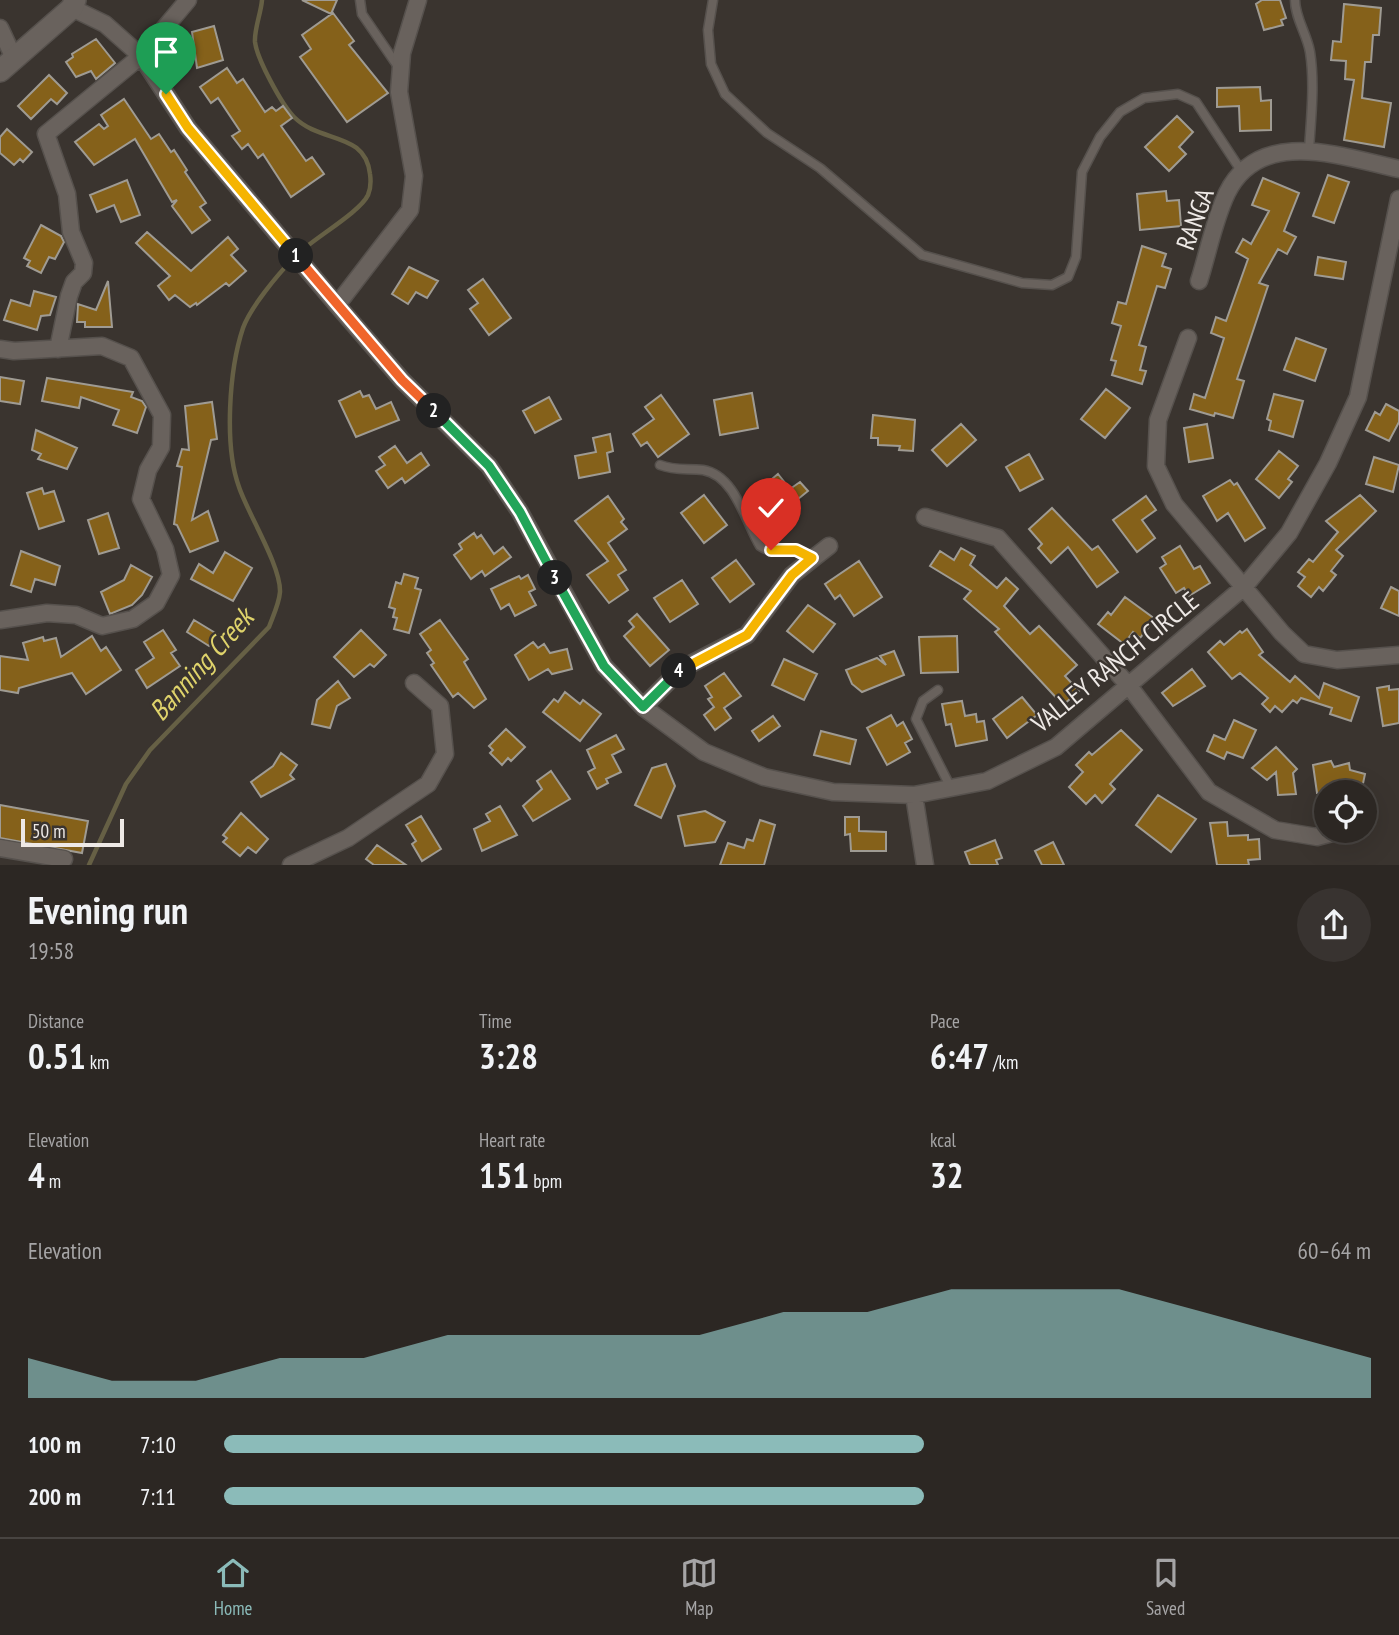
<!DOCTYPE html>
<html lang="en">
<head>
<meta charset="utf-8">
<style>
  :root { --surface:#2c2723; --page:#383330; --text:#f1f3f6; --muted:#a6a5a6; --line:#484441; --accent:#8bbbb9 }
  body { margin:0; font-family:"PT Sans Narrow",sans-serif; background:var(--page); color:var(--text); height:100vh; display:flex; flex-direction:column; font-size:26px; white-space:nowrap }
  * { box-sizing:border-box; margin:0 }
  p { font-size:23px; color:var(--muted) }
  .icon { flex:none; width:38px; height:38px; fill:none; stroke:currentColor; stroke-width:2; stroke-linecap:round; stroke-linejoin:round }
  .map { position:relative; height:865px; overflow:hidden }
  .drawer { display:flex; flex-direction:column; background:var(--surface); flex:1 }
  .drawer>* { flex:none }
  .buttons { position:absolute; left:1314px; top:780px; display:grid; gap:14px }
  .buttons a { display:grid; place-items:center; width:63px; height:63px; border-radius:50%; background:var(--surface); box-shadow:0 7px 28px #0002,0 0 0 2px var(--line); font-size:35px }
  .scale { position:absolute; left:21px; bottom:18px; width:103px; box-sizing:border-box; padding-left:7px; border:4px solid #eee9e6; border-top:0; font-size:19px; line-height:24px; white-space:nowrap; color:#eee9e6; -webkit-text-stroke:5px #3a342f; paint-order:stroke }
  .pin { position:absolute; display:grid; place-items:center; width:60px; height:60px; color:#fff; margin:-72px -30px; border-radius:50% 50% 50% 0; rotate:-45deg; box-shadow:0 0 7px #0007 }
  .pin .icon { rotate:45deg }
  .km { position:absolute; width:35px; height:35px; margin:-18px; border-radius:50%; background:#222; color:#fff; font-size:19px; line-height:35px; text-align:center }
  .round { display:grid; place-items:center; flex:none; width:74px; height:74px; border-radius:37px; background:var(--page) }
  .overview { display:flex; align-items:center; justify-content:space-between; height:119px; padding:0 28px }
  h1 { font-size:38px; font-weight:700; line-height:52px }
  .figures { display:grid; grid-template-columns:repeat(3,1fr); gap:10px; height:119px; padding:7px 28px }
  .figures div { display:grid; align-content:center }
  .figures b { font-size:35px; font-weight:700 }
  .figures small { font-size:19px; font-weight:400 }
  .figures p { font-size:19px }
  .chart { height:196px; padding:14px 28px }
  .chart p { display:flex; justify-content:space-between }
  .chart svg { width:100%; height:126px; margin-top:7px; fill:var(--accent); opacity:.7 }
  ul { padding:0 28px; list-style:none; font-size:23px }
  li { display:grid; grid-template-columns:112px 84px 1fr; align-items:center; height:52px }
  li i { height:18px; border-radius:9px; background:var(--accent) }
  .tabs { display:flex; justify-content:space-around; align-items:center; height:98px; border-top:2px solid var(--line); background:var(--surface); font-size:19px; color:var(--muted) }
  .tabs a { display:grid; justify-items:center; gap:4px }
  .tabs .current { color:var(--accent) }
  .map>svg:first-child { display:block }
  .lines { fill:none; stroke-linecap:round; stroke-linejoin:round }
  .stream { stroke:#666045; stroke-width:4.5 }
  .building { fill:#85611a; stroke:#9f9b93; stroke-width:2 }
  .service-casing { stroke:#56514d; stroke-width:11 }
  .minor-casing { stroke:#56514d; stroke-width:19 }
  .tertiary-casing { stroke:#56514d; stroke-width:24 }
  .service { stroke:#69625d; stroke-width:8 }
  .minor { stroke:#69625d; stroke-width:16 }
  .tertiary { stroke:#69625d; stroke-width:21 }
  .split-1-casing { stroke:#fff; stroke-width:14 }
  .split-2-casing { stroke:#fff; stroke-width:14 }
  .split-3-casing { stroke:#fff; stroke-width:14 }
  .split-4-casing { stroke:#fff; stroke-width:14 }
  .split-5-casing { stroke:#fff; stroke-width:14 }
  .split-1 { stroke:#f5b400; stroke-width:9 }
  .split-2 { stroke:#f0652b; stroke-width:9 }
  .split-3 { stroke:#22a559; stroke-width:9 }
  .split-4 { stroke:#22a559; stroke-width:9 }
  .split-5 { stroke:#f5b400; stroke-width:9 }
  .labels { text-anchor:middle; stroke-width:5; stroke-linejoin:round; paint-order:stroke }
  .street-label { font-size:26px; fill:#eee9e6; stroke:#3a342f }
  .water-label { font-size:28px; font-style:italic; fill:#dfd36b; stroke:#3a342f }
</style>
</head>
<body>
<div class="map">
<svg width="1399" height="865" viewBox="0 0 1399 865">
  <rect width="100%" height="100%" fill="#3a342f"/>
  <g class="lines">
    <path class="stream" d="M262,0C261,13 254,30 255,42C257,59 282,105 294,117C321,144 365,131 370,174C371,181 371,188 368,195C360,212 316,237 299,253
      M89,865L126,784L150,750L269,627C273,616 279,604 280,592C281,566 248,514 239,487C224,446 229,370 243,328C250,308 278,274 293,259"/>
  </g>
  <path class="building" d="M302,0H337L331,14Z
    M1262,0H1280L1286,18L1281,20L1283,25L1264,30L1256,4Z
    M1344,4L1381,8L1379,35H1373L1371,62H1365L1362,98L1391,103L1384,147L1344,140L1354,80L1345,79L1346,61L1331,60L1333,41L1341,42Z
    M333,13L354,41L349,45L388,93L347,122L300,57L311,49L302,35Z
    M214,26L223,60L197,68L192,32Z
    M96,39L115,63L96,79L91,71L76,77L66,62L73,57L72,54Z
    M227,68L237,83L243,79L265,112L272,107L276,111L283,106L292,118L281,126L306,161L312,157L324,174L291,197L263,154L258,158L248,144L242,149L232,136L240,131L218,98L211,103L200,87Z
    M49,75L67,93L57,104L51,99L31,119L18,106Z
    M1260,87L1261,101L1271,100V130L1240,131L1239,106L1217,107V88Z
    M124,99L151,139L159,134L171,152L174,150L187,170L185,172L206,203L200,207L210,220L192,233L172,206L177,200L172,202L135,139L94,165L75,142L99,124L104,129L108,126L101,115Z
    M1177,116L1193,132L1179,147L1186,154L1169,171L1145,147Z
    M7,129L32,152L23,162L20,159L14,165L0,153V137Z
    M1328,175L1349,182L1334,223L1313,216Z
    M1263,178L1299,193L1284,231L1296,237L1287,254L1278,249L1259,283L1268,286L1237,379L1244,381L1233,418L1215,413L1214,416L1190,409L1194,394L1205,398L1224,338L1211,333L1216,317L1226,321L1248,259L1236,252L1243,239L1251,244L1269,211L1252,205Z
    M127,180L140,215L121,222L114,205L97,212L90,195Z
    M1166,191L1167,201L1179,200L1181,226L1140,230L1137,194Z
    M41,225L61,236L64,242L55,259L49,257L41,273L27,266L30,261L24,258Z
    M147,232L191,271L228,237L238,249L231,255L246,271L229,286L226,283L197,305L196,303L190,307L175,295L169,300L158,286L170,276L136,243Z
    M1142,246L1166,254L1162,266L1171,269L1165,288L1157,286L1139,345L1146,347L1140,370L1146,371L1142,384L1112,375L1116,361L1111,360L1121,326L1112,323L1118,302L1126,304Z
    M1318,257L1346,262L1343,279L1315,275Z
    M409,267L438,281L427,298L416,292L408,304L392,294Z
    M483,279L511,318L489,335L470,309L478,303L468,290Z
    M108,281L112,327H85V322H77L78,304L96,310Z
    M34,291L56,297L50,315L41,316L37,330L4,320L11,300L30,306Z
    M1296,338L1326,349L1315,381L1284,370Z
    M0,377L24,381L20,404L0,401Z
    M47,378L133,392L131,397L142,401L146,407L137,433L113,425L119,410L81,397L79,408L42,401Z
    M1106,389L1130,408L1105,438L1081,419Z
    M360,391L363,397L369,395L376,409L391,402L399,420L356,437L339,401Z
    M752,393L758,428L720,435L714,400Z
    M1274,394L1303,401L1293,437L1269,430L1271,421L1267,419Z
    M661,395L689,434L658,457L647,442L641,446L633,434L654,419L645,407Z
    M549,397L561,419L535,433L523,411Z
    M212,402L217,439L211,440L192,520L208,511L218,541L190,552L177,525L174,524L182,467L177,466L182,449L189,450L185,406Z
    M1386,404L1399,411V422L1389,441L1366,430L1375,412L1380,415Z
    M873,415L915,420L913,451L899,450L900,446L878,445V438H871Z
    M961,424L976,440L947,466L932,450Z
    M1207,424L1213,458L1189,462L1184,428Z
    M36,430L77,448L67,469L38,459L41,454L32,450Z
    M610,434L613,451L607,453L610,472L579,478L575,456L596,452L593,438Z
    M395,446L407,463L421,453L429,465L405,483L402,478L388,488L376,471L385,465L379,457Z
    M1279,451L1298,466L1288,479L1292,482L1279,498L1256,479Z
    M1029,454L1043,479L1020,491L1006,467Z
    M1374,457L1399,465L1393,492L1366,484Z
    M778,474L790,489L800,482L808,491L782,512L772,499L765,505L755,493Z
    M1230,480L1234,485L1237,483L1265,528L1245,541L1228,513L1217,521L1203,496Z
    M42,488L44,494L54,491L64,521L39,529L27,493Z
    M704,495L727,525L704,543L681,513Z
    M1360,495L1376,511L1336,550L1343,556L1331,571L1336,575L1323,591L1319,587L1311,597L1298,586L1305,577L1298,572L1309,559L1313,562L1338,532L1326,521Z
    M608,496L624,519L621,522L627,529L608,543L626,570L618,575L628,590L609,603L587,575L608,561L575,521Z
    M1146,496L1156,510L1142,520L1155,538L1137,552L1113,520Z
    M1052,508L1092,550L1098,546L1118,572L1097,587L1068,547L1051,563L1038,548L1042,544L1029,529Z
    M108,513L119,548L99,554L88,520Z
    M474,533L477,538L481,535L494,554L503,547L511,557L485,576L482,571L471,579L454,555L462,549L459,544Z
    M1180,546L1194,569L1200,566L1210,583L1189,596L1184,588L1176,593L1160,568L1166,564L1162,557Z
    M961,548L975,556L970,565L997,588L1006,578L1018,589L1004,606L1030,634L1039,626L1077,665L1065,676L1079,691L1063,705L995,632L999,629L964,599L971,591L930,566L940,551L954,560Z
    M21,551L60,566L55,585L35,579L31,592L11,585Z
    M225,552L252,568L233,601L191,579L199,564L213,573Z
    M736,560L754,584L730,602L712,578Z
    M859,561L882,597L854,616L840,595L835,599L825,584Z
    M131,565L152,577L142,595L132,605L110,614L101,592L124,580Z
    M404,574L418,578L415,588L421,590L409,633L394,629L397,618L393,617L395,609L389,607L396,582L401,584Z
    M528,575L535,589L529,592L536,605L515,616L509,604L501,609L491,589L519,576L521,579Z
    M682,580L698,604L670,622L654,598Z
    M1391,587L1399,591V616L1381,608Z
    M1125,597L1155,619L1140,638L1133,632L1124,644L1098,624L1108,612L1111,615Z
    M808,605L835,624L813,652L787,631Z
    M637,614L669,650L650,666L624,636L634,627L629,621Z
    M194,620L217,634L209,646L187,632Z
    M440,620L468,659L464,662L486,699L474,708L458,693L453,697L431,665L434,663L427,653L431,650L420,634Z
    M1247,629L1263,652L1259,655L1290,682L1295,676L1319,698L1324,683L1359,697L1351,721L1330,714L1332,708L1301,698L1297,703L1293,700L1282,712L1275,706L1270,712L1262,704L1268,698L1240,673L1232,679L1208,652L1220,641L1224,645L1240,631L1242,633Z
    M163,630L176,650L171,653L180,666L147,688L136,670L154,658L144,642Z
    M361,630L386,655L374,667L370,664L354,677L334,657Z
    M92,636L101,651L106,647L121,670L86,694L72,673L19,688L18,693L0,690V656L28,660L23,643L43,637L44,641L56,638L61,657Z
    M957,636L958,672L921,673L919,637Z
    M533,642L538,648L544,644L550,653L567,649L572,669L552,674L548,669L529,680L515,655Z
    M894,651L904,675L862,692L852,684L846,670L877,658L886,665L880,656Z
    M784,659L817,674L804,700L772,685Z
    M1192,669L1205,686L1173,706L1162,693Z
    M724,673L741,696L724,708L731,718L715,730L704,715L714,707L708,699L712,697L705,686Z
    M338,681L350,698L337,706L330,728L312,724L317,700Z
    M1389,686V690L1399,689V723L1383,726L1377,688Z
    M565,692L580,704L583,700L601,714L580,741L543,712L554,699L558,702Z
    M1022,697L1037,715L1007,738L993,719Z
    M962,701L965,716L976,714L977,722L984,721L987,740L956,746L951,724L946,725L942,704Z
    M891,715L897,726L903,722L912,739L905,743L910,752L887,765L867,728Z
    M773,716L780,726L759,741L752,731Z
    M1234,720L1256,730L1243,758L1227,752L1224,759L1207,751L1214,735L1225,740Z
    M506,729L525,747L511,761L508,758L502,765L490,753L493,750L489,746Z
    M1121,730L1142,750L1110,784L1115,789L1102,803L1095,795L1086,804L1069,787L1083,772L1076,765L1089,752L1092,755Z
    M821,731L856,740L850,764L814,755Z
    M616,735L624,749L612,755L621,772L606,779L608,783L597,789L588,772L595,768L587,750Z
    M1276,747L1297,769L1293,773L1296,794L1278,795L1276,772L1267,780L1252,768Z
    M281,753L297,765L290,775L294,779L261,797L251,782L273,766Z
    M1331,761L1334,767L1349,763L1350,770L1365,774L1361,793H1317L1313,765Z
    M666,764L675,786L661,818L635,805L652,768Z
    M551,771L570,799L533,821L523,806L542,789L537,781Z
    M1158,795L1196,819L1171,852L1136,825Z
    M0,805L88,821L82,853L0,838Z
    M500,806L517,835L482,851L474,829L490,821L486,814Z
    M705,811L725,822L715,842L685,846L678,816Z
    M241,813L268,839L256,853L248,847L240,856L223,842L227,838L223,835Z
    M421,816L441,849L422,861L412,844L416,841L406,825Z
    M845,817H859V831L886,832V851H851L850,834L845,835Z
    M760,820L775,825L764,865H720L728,843L744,848L747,839L753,841Z
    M1227,822L1228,836L1248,835V840L1259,839L1260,859L1248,860L1249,865H1217L1210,823Z
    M995,840L1002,858L996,860L998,865H970L965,852Z
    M1053,842L1064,865H1042L1035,851Z
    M377,845L406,865H374L366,859Z"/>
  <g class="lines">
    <g class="service-casing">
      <path id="service" d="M360,0L362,14L399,68
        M713,0L708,30L711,64L725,94L767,133L820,168L922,255L1022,283L1052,285L1068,277L1076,257L1082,172L1100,137L1120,112L1144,98L1178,94L1196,102L1242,172
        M1295,0C1295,18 1307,34 1310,52C1315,84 1311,118 1309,150
        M660,465C675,471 688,468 703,470C735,475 746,523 760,546C776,557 791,543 812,558
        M938,690L923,701L916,719L951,788"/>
    </g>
    <g class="minor-casing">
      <path id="minor" d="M72,8L105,24L141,56L188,128L337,305L402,380L489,466L520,512L604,666L643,707L704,752L764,777L833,792L914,795L987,781L1056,747L1244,587L1289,533L1328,463L1358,397L1399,199
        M0,28L13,56
        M1199,281C1208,253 1214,220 1227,193C1260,126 1343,157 1399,169
        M337,305L410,210L414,176L399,92L402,53L418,0
        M1188,338L1158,420L1156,466L1174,504L1282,633L1304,654L1337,660L1399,655
        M0,349L14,351L102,346L131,358L162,415L161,447L148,470L141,499L165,549L171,575L156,603L133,619L102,626L76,615L47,613L0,620
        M58,349L69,296L74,282L83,273L84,263L71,232L67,194L46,134L141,56L188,0
        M925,517L998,538L1129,686L1209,792L1275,830L1317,837L1340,831
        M643,707L681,669L747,635L792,575L829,546
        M914,795L925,865
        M0,848L64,859
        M291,865L348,838L428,784L445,754L440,706L414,683"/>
    </g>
    <g class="tertiary-casing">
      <path id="tertiary" d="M0,71L72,8L75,0"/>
    </g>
    <use href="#service" class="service"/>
    <use href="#minor" class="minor"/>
    <use href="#tertiary" class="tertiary"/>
  </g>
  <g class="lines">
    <g class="split-1-casing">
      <path id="split-1" d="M166,94L188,128L296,256"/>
    </g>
    <g class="split-2-casing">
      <path id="split-2" d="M296,256L402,380L434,411"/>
    </g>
    <g class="split-3-casing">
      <path id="split-3" d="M434,411L489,466L520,512L555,578"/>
    </g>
    <g class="split-4-casing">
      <path id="split-4" d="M555,578L604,666L643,707L679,671"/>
    </g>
    <g class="split-5-casing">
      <path id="split-5" d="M679,671L747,635L792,575L812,558L796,550H771"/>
    </g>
    <use href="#split-1" class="split-1"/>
    <use href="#split-2" class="split-2"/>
    <use href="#split-3" class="split-3"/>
    <use href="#split-4" class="split-4"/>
    <use href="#split-5" class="split-5"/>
  </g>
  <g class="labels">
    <g class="street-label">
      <text transform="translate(1195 219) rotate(-70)" y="9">RANGA</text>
      <text transform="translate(1115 662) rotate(-39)" y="9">VALLEY RANCH CIRCLE</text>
    </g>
    <g class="water-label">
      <text transform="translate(201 664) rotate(-48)" y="10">Banning Creek</text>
    </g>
  </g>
</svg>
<div class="buttons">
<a><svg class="icon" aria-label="locate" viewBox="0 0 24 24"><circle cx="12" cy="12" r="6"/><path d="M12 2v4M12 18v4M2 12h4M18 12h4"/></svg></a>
</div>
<div class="scale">50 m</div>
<div class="pin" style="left:166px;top:94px;background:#1e9e55"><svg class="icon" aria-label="arrive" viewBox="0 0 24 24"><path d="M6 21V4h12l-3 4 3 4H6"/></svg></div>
<div class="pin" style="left:771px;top:550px;background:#d93025"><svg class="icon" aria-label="check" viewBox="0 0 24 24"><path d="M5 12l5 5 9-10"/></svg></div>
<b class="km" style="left:296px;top:256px">1</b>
<b class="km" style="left:434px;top:411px">2</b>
<b class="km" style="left:555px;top:578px">3</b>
<b class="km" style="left:679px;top:671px">4</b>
</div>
<section class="drawer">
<div class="overview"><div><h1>Evening run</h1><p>19:58</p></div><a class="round"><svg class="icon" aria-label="share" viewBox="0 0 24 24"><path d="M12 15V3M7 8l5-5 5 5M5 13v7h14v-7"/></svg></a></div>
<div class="figures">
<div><p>Distance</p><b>0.51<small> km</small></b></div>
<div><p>Time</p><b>3:28</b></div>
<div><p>Pace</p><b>6:47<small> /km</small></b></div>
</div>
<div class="figures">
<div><p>Elevation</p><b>4<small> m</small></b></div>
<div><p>Heart rate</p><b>151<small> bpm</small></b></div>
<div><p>kcal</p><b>32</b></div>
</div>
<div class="chart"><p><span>Elevation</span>60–64 m</p>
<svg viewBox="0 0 160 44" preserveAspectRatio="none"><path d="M0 44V30L10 38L20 38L30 30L40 30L50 22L60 22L70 22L80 22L90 14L100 14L110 6L120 6L130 6L140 14L150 22L160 30V44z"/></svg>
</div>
<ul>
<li><b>100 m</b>7:10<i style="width:61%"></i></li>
<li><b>200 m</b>7:11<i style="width:61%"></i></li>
</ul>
</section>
<nav class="tabs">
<a class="current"><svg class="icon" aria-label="home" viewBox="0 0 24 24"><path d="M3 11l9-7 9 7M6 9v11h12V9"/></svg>Home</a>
<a><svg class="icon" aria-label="map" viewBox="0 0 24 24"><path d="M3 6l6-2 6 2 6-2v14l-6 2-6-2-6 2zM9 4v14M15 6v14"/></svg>Map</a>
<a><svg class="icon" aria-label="saved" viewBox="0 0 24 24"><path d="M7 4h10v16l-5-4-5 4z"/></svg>Saved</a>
</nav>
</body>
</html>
